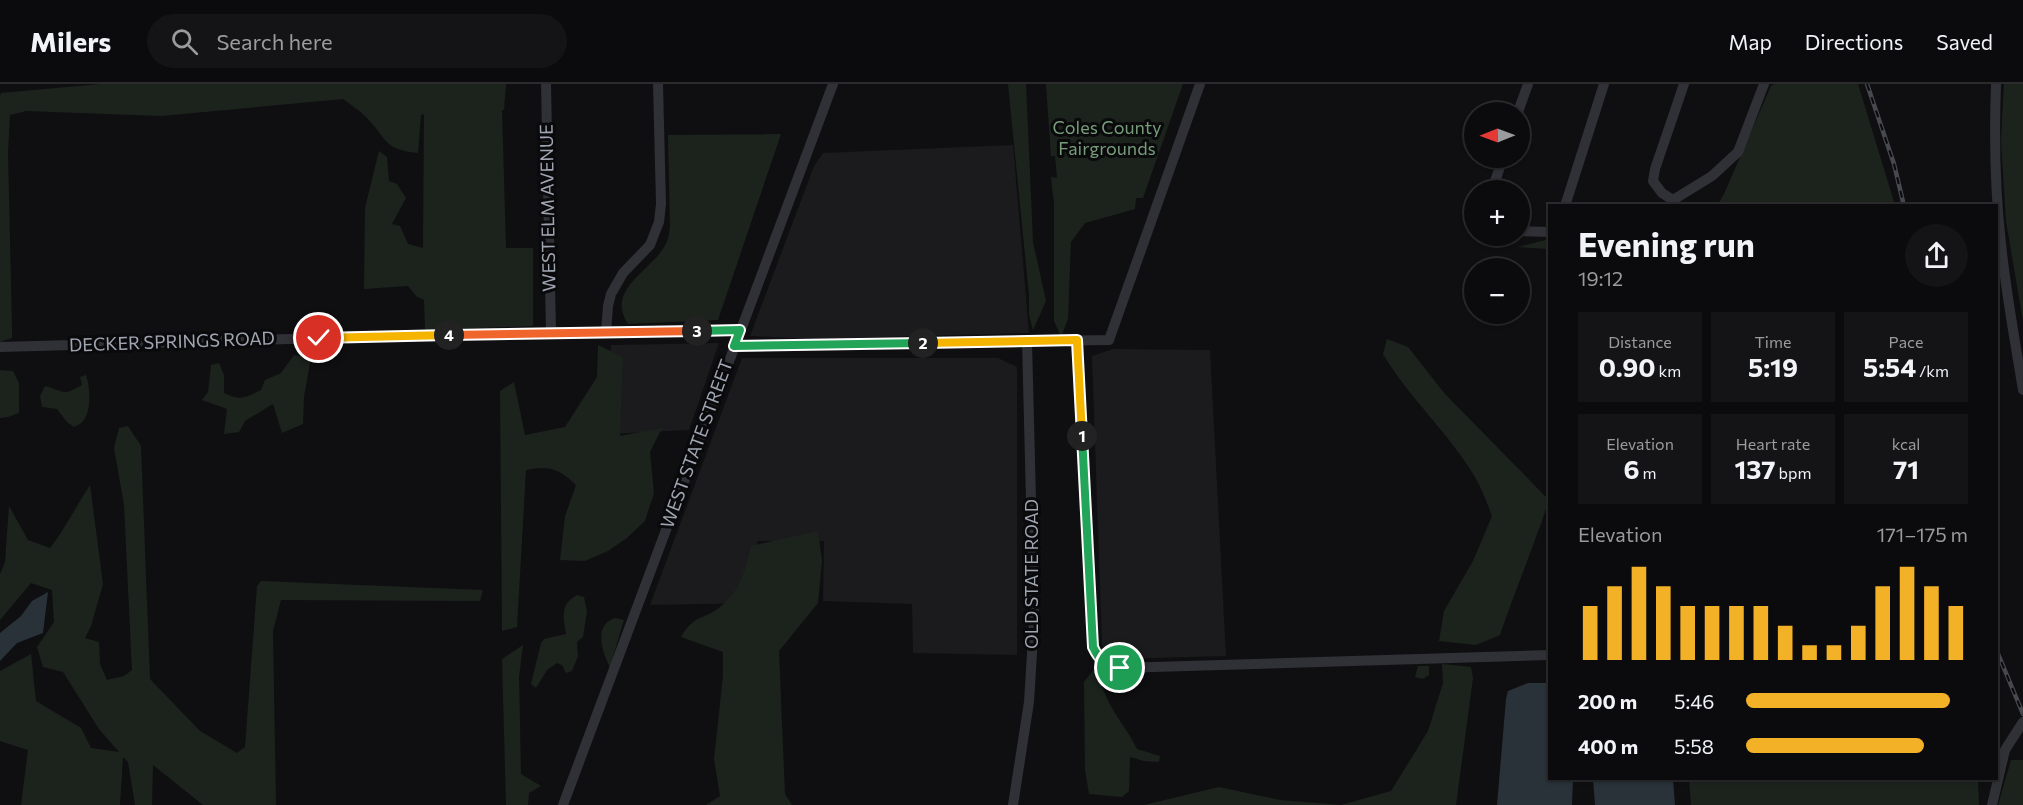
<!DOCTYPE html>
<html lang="en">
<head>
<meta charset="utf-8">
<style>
  :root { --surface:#0b0b0d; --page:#141416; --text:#f1f3f6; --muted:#9a9b9d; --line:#2b2b2e; --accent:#f2b126 }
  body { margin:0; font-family:Commissioner,sans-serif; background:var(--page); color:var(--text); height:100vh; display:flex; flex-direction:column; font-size:22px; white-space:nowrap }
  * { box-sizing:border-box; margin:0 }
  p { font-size:20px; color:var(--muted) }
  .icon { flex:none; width:33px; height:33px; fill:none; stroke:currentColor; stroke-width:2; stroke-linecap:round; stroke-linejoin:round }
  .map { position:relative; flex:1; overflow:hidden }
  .side { position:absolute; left:1548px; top:120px; width:450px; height:576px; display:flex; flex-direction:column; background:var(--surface); border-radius:0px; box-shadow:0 2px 4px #0004,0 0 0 2px var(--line) }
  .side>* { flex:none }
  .needle { width:39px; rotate:269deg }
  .fabs { position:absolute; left:1464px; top:18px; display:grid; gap:12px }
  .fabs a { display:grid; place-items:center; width:66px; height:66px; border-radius:50%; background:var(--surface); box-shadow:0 2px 4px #0004,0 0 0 2px var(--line); font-size:30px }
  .pin { position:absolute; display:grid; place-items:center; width:51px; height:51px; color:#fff; margin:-26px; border:3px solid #fff; border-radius:50%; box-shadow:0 2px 6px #0007 }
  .km { position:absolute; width:30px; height:30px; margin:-15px; border-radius:50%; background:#222; color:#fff; font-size:16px; line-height:30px; text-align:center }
  .round { display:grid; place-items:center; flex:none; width:63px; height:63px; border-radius:32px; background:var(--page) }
  .headline { display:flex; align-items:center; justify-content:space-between; height:102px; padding:0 30px }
  h1 { font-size:33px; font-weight:700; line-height:45px }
  .figures { display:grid; grid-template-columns:repeat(3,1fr); gap:9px; height:102px; padding:6px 30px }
  .figures div { display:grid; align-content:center; border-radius:0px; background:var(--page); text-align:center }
  .figures b { font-size:26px; font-weight:700 }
  .figures small { font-size:16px; font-weight:400 }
  .figures p { font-size:16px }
  .chart { height:168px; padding:12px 30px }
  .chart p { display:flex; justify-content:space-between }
  .chart svg { width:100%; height:108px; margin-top:6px; stroke:var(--accent); stroke-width:6 }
  ul { padding:0 30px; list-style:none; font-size:20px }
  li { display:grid; grid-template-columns:96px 72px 1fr; align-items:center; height:45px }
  li i { height:15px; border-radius:8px; background:var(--accent) }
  header { display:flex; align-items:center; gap:36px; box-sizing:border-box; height:84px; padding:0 30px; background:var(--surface); border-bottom:2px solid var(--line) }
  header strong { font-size:28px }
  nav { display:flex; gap:33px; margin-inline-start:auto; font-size:21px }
  .search { width:420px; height:54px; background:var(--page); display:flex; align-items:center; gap:15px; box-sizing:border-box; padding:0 21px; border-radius:33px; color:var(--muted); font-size:22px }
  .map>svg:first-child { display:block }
  .built { fill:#1b1b1e }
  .green { fill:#1c231d }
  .water { fill:#293239 }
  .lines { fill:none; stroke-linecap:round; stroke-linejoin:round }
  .minor { stroke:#303136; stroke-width:10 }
  .rail-casing { stroke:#47494f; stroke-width:4.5 }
  .rail { stroke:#0a0a0c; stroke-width:2; stroke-dasharray:7; stroke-linecap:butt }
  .split-1-casing { stroke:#fff; stroke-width:12 }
  .split-2-casing { stroke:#fff; stroke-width:12 }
  .split-3-casing { stroke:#fff; stroke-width:12 }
  .split-4-casing { stroke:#fff; stroke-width:12 }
  .split-5-casing { stroke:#fff; stroke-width:12 }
  .split-1 { stroke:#22a559; stroke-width:8 }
  .split-2 { stroke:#f5b400; stroke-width:8 }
  .split-3 { stroke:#22a559; stroke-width:8 }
  .split-4 { stroke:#f0652b; stroke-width:8 }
  .split-5 { stroke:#f5b400; stroke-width:8 }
  .labels { text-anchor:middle; stroke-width:6; stroke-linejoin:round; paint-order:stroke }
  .park-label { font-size:18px; fill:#779d7a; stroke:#0a0a0c }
  .street-label { font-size:18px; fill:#a0a5b2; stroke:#0a0a0c }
</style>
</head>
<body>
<header>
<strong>Milers</strong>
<div class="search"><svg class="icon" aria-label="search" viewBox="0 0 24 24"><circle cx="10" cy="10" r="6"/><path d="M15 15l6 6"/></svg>Search here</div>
<nav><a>Map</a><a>Directions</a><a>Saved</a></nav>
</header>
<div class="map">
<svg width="2023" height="721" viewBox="0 0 2023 721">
  <rect width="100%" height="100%" fill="#0f0f11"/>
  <path class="built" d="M1013,61L1029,249L810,255L750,252L814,82L823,69Z
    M719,259L689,346L611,350V261Z
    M1113,265L1210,266L1226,572L1118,575L1109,572L1102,561L1092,272Z
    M742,274H998L1017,283V571L913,569L912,520L823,517L824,457H757V519L650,521Z"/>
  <path class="green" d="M100,0H506L504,26H502L506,164H533V242L425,246L424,216L417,213L408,202L364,205L365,124L379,67L387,73L389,97L397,100L406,114L392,140L400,142L408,160L423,164L424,30L421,31L418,69C383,66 387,54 366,33C359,26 351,21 343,15L161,32L26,27L10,31L8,68L12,244V254L0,258V12L1,9Z
    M1008,0H1026L1033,158L1046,217L1033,246L1029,231V211Z
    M1046,0H1183L1143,114H1136L1135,125L1085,139L1071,158L1068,235L1061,253L1054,237V120L1051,93L1057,94L1055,72H1051Z
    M1775,0H1858L1895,121L1717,122L1724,110L1771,2Z
    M2004,0H2023V237L2006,137L2001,56Z
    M781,50L718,236L628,240C604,203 656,186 667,157C669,153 669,147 670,143L668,51Z
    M1549,155V165L1518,163Z
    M1387,255L1408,263L1445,310L1549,416C1534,462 1515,506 1500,551L1476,561L1439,557L1444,527L1473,477L1492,432C1487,419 1482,405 1475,393C1449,349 1409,314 1383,270Z
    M598,261L623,273L620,352L662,344L650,368L654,409L645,437L627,454L608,467L585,477L560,476L565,432L576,401C560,385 548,381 526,386L517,543L502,547L500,307L514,298L525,351L565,343L597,293Z
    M294,271L311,274L304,313L303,340L282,349L273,320L245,337L239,348L224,350L227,325L202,316L208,308L211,281L219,279L224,291V309C241,317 245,314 261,306L265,296L281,289Z
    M0,286L13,287L19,299V329L8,333L0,334Z
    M86,291C90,302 92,327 83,337C81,340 77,341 74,343L67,338L57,325L42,323L40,312L45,302C65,307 61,313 82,301L80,293Z
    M128,342L141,362L150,595L200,647L237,669L245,663L257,502L261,497L483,506L480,517L281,516L273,547L276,721H203L153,681L152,721H135L128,678L123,673L120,721H21L28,666L0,657V587L31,570L36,617L81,644L91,664L119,668L99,645L63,588L43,583L37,563L54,538L52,506L31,499L0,536V490L5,478L9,422L28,456L50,464C65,445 76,422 90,401L103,500L91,542L85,554L99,558L100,580L107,596L124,592L132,586L124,421L114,364L119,344Z
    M818,447L822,477L818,519L779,567L785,710L792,721H706L720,712L714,675L723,592V568L681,553C695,529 703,537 720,523C741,506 745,487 751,462Z
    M577,511L584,513L587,527L583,553L577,558L578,572L572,587L566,589L562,581L557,579L547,586L536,604L531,600L541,559L544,555L566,550C563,534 560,520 577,511Z
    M615,534L624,536L610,583C602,568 593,541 615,534Z
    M523,561L519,593L521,690L541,702L529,709L528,721H506L502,575Z
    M1442,580L1471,583L1473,594L1456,721H1144L1219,703L1280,716L1341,721L1391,707L1428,647L1443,599Z
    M1418,582H1429V591L1423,595L1415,593Z
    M1094,585C1101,598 1105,612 1112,624C1120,638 1130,650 1137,665L1160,672L1159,678L1144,677L1130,673L1129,707L1122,713L1089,710L1085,686L1084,598Z
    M2011,676H2023V721H1998Z
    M1689,695H1975L1978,697L1979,721H1691Z"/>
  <path class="water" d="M48,508L43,549L17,559L0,577V549L21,532L32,517Z
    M1528,599H1549L1550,694L1573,695L1572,721H1497L1506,615L1508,607Z
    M1593,695H1673L1675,721H1595Z"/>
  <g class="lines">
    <path class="minor" d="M546,0L551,249
      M1684,0L1655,85L1653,97L1662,109L1673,116L1712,92L1738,68L1764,0
      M1996,0C1994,54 1995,107 2001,160C2006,209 2015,257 2023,306
      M1518,28L1528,0
      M1492,106L1503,74
      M1565,122L1604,0
      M1520,147L1550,148
      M606,248L608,222L611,210L623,189L650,161L659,138L661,120L658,0
      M1076,257L1093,559C1095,574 1105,582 1120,584L1550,571
      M734,262L1109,256L1200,0
      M0,263L508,249L740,246
      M563,721L833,0
      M1013,721L1029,618L1034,537L1027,257
      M1992,721L2005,666L2023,638"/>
    <g class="rail-casing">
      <path id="rail" d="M1867,0L1894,80L1904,122
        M1996,565L2023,630"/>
    </g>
    <use href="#rail" class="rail"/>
  </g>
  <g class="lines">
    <g class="split-1-casing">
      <path id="split-1" d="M1082,352L1093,563C1099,576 1106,582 1120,584"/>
    </g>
    <g class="split-2-casing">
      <path id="split-2" d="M923,259L1077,256L1082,352"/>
    </g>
    <g class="split-3-casing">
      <path id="split-3" d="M697,247L740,246L734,262L923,259"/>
    </g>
    <g class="split-4-casing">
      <path id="split-4" d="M449,251L697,247"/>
    </g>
    <g class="split-5-casing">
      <path id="split-5" d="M319,254L449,251"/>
    </g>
    <use href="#split-1" class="split-1"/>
    <use href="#split-2" class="split-2"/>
    <use href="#split-3" class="split-3"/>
    <use href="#split-4" class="split-4"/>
    <use href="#split-5" class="split-5"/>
  </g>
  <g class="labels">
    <g class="park-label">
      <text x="1107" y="50">Coles County<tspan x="1107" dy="21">Fairgrounds</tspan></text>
    </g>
    <g class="street-label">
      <text transform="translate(548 124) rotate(-91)" y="6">WEST ELM AVENUE</text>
      <text transform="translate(172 258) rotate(-2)" y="6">DECKER SPRINGS ROAD</text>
      <text transform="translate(697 360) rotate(-70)" y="6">WEST STATE STREET</text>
      <text transform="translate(1032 490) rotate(-90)" y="6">OLD STATE ROAD</text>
    </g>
  </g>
</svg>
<div class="fabs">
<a><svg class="needle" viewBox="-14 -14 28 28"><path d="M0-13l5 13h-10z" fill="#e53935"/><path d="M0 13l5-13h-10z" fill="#9a9b9d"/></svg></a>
<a>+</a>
<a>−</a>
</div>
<div class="pin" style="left:1120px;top:584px;background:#1e9e55"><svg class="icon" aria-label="arrive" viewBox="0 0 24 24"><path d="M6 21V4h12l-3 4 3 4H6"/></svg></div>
<div class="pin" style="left:319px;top:254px;background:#d93025"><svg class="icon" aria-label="check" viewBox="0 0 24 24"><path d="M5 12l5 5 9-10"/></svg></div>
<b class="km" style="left:1082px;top:352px">1</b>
<b class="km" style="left:923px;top:259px">2</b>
<b class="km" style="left:697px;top:247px">3</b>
<b class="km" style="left:449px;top:251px">4</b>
<section class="side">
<div class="headline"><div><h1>Evening run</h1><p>19:12</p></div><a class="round"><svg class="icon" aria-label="share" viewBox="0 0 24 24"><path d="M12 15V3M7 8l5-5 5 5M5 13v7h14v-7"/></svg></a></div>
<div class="figures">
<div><p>Distance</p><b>0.90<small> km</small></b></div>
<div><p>Time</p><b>5:19</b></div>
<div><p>Pace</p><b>5:54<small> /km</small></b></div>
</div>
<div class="figures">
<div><p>Elevation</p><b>6<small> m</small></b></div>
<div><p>Heart rate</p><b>137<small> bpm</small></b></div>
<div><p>kcal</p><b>71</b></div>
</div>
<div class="chart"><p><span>Elevation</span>171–175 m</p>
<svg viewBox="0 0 160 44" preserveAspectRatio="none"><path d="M5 44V22M15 44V14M25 44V6M35 44V14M45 44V22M55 44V22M65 44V22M75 44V22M85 44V30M95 44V38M105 44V38M115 44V30M125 44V14M135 44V6M145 44V14M155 44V22"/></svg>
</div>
<ul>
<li><b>200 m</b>5:46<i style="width:92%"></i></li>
<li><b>400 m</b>5:58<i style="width:80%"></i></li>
</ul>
</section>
</div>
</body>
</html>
